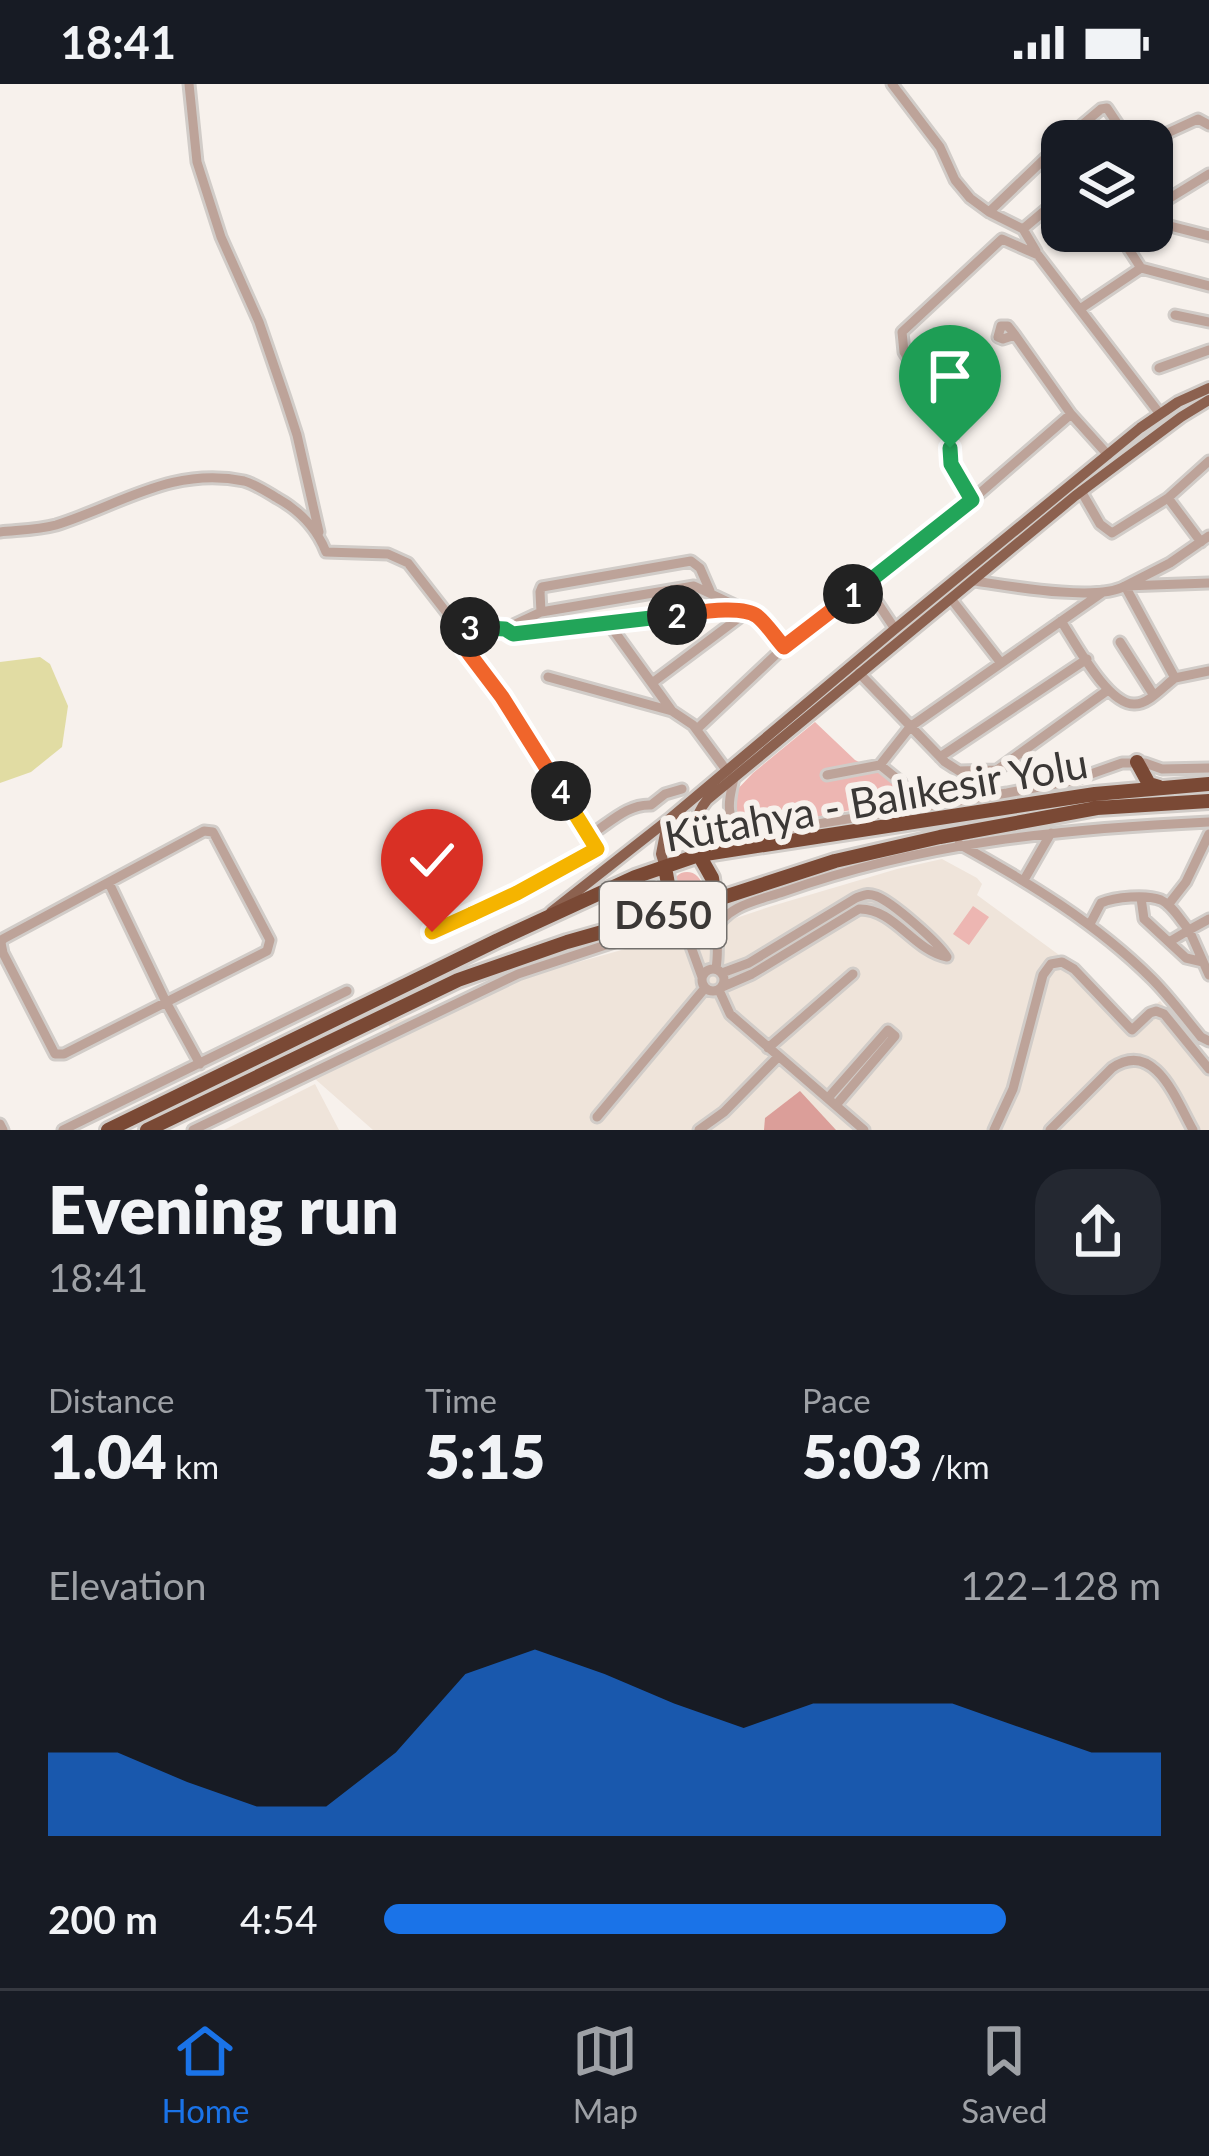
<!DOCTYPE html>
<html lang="en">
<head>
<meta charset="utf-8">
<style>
  :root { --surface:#171b24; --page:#242831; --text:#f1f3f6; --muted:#9ea1a6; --line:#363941; --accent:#1a73e8 }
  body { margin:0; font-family:Lato,sans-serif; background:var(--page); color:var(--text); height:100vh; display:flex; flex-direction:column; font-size:45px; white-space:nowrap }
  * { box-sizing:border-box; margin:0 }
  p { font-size:39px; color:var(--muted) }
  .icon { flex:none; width:66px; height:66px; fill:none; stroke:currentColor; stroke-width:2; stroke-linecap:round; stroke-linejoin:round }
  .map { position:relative; height:1046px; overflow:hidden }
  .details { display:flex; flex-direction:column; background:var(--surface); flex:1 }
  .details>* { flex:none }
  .tools { position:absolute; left:1041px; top:36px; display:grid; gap:24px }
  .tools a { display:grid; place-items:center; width:132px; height:132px; border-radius:24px; background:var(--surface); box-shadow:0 3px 9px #0004; font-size:60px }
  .pin { position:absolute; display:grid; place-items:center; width:102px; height:102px; color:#fff; margin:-123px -51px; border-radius:50% 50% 50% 0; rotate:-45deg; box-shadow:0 0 12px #0007 }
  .pin .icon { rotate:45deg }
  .km { position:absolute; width:60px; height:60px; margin:-30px; border-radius:50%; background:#222; color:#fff; font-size:33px; line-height:60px; text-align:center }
  .round { display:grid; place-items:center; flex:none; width:126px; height:126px; border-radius:36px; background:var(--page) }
  .head { display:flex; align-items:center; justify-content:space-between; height:204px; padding:0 48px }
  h1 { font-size:66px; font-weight:800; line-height:90px }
  .metrics { display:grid; grid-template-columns:repeat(3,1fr); gap:18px; height:204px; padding:12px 48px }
  .metrics div { display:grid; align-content:center }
  .metrics b { font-size:60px; font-weight:800 }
  .metrics small { font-size:33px; font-weight:400 }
  .metrics p { font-size:33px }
  .chart { height:336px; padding:24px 48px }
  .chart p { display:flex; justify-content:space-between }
  .chart svg { width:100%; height:216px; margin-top:12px; fill:var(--accent); opacity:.7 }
  ul { padding:0 48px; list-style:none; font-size:39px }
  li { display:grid; grid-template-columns:192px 144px 1fr; align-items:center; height:90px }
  li i { height:30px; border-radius:15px; background:var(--accent) }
  .status { display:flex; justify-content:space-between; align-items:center; height:84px; padding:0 60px; background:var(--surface); direction:ltr }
  .status svg { height:33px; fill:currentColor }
  .dock { display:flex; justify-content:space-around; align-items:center; height:168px; border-top:3px solid var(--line); background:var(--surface); font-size:33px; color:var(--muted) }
  .dock a { display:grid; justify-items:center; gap:6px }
  .dock .active { color:var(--accent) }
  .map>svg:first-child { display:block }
  .built { fill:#efe4da }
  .green { fill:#edb6b2 }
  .forest { fill:#db9e99 }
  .water { fill:#e1dca3 }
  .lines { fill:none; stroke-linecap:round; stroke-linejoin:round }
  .minor-casing { stroke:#d1ccc8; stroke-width:15 }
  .major-casing { stroke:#d1ccc8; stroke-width:16 }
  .highway-casing { stroke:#d1ccc8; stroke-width:20 }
  .minor { stroke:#bda399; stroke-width:9 }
  .major { stroke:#8c614f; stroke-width:10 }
  .highway { stroke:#7a4935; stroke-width:14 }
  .split-1-casing { stroke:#fff; stroke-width:24 }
  .split-2-casing { stroke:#fff; stroke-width:24 }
  .split-3-casing { stroke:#fff; stroke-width:24 }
  .split-4-casing { stroke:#fff; stroke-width:24 }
  .split-5-casing { stroke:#fff; stroke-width:24 }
  .split-6-casing { stroke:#fff; stroke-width:24 }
  .split-1 { stroke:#22a559; stroke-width:15 }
  .split-2 { stroke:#f0652b; stroke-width:15 }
  .split-3 { stroke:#22a559; stroke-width:15 }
  .split-4 { stroke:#f0652b; stroke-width:15 }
  .split-5 { stroke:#f5b400; stroke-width:15 }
  .split-6 { stroke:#f5b400; stroke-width:15 }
  .labels { text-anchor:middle; stroke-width:12; stroke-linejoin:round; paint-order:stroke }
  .shield { fill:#f7f1ec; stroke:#73706d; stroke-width:3 }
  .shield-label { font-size:39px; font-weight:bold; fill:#3b3836 }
  .street-label { font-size:42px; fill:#3b3836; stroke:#f7f1ec }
</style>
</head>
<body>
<div class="status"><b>18:41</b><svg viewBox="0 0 49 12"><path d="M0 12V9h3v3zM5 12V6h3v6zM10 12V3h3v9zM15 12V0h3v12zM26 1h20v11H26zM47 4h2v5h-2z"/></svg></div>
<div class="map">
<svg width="1209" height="1046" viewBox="0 0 1209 1046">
  <rect width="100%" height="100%" fill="#f7f1ec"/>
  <path class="built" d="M942,775L977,794L982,800L977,811L1081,887L1132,941L1160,917L1209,979V1046H373L314,994L396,956L388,940L550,886L668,853L677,864L711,854L727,847V837L772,822L897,785Z
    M315,1000L339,1046H224Z"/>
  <path class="green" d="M815,638L855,676L893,695L897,717L754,745C737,738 733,729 732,711L753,689Z
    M672 803a15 15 0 1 1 30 0a15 15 0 1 1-30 0Z
    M973,822L989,833L969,861L953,850Z"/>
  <path class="forest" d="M800,1007L836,1046H764L765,1034Z"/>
  <path class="water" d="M40,573L50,580L68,622L62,663L31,688L0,699V578Z"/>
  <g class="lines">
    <g class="minor-casing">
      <path id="minor" d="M189,0L197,78L221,153L259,238L285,314L297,351L319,448
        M892,0L940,63L955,96L970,114L989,128L1023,145L1036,167
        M1063,57L1101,25L1107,24L1127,54
        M1150,57L1198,35L1209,41
        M1154,124L1166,141L1209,152
        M1152,125L1209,90
        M989,128L1062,58
        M1023,145L1062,112
        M1117,147L1141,184L1209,202
        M1080,225L1141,184
        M1175,231L1209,238
        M1015,251L1003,255L998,253L1001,242H1008L1015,251L1071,330L1108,371
        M1159,284L1209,266
        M1081,407L1100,440L1112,449L1168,414L1209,377
        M1168,414L1201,458
        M972,416L951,380L952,350L949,336L904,268L902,248L1002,155L1038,171L1160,330
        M0,448C18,446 38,446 56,441C120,421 173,382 244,397C255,400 267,408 277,414C299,426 317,445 326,468L388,470L408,479L457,542
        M975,497C1009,502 1097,518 1125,502L1209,499
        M865,500L895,545
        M952,516L1001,579
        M541,528L540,508L542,503L691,477L700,484L710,507
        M1061,537C1075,558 1108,622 1135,620C1149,620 1164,602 1175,594L1125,502L1170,479L1209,452
        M609,540L672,627
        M505,545L513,550L711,527H748L652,599
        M1120,558L1153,610
        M859,589L945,678L959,687L997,686L1108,606
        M548,593L672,627L693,641L727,687
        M1175,594L1209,587
        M697,645L784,563L972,416L1071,330
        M940,673L1087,575
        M880,681L910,643L1103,508
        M827,691L880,681L901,698L906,727
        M734,694C728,720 722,742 756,750L1007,709L1071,697L1122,679H1145L1162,685L1209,684
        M682,705L665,710L651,721C627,720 610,739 590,751L502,613L458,555L457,542L505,545L541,528L694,502L756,531L784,563
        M204,747L213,748L270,856L267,867L64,970H55L3,869L1,859L3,855Z
        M959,760C1028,798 1096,839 1152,895C1170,913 1185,934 1201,953L1209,957
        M1024,796L1051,749
        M109,799L166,918L200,980
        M1141,814L1144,835L1186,874L1203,878
        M715,816C715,839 720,862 716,884
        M1168,821L1186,798L1209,750
        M678,827L702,893
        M1090,840L1101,819C1115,813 1146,810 1161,816C1172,821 1181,837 1189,846L1209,835
        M432,848L517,809L597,765L590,751
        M1169,858L1189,846L1209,891
        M702 896a11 11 0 1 1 22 0a11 11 0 1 1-22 0Z
        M722,889L749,879L856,814C865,811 867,809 876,812C892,818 938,858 947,873
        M722,903L752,890L859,825C894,824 914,867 947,873
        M719,906L730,930L864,1046
        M768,964L853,890
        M828,1014L888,946
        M836,1021L895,952L888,946
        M597,1033L705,904
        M0,1040L3,1046
        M63,1046L347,907
        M193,1046L518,890L660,843H673L690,857L715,848C724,822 759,816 783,808C924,758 1061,745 1209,738
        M699,1046L724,1028L778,973
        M994,1046L1013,1005L1043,891L1051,880L1062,878L1074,885L1132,946L1150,929L1156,927L1164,930L1209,985
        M1050,1046L1112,984C1155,955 1176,1016 1193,1046"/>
    </g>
    <g class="major-casing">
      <path id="major" d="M699,771C695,749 692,734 707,716L1075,412L1181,333L1209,316
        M665,783L661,770L667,739
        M551,828L668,736L895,545L1140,344L1178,318L1209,304"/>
    </g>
    <g class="highway-casing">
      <path id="highway" d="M1137,678L1149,700L1159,703
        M699,771L712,794L715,816
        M665,783L669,806L678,827
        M108,1046L498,856L635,793L699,771L1095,710L1209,700
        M147,1046L458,896L567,858L715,816L835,777L940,753L1097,724L1209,717"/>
    </g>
    <use href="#minor" class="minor"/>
    <use href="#major" class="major"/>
    <use href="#highway" class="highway"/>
  </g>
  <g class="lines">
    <g class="split-1-casing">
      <path id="split-1" d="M853,510L972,416L951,380L950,364"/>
    </g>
    <g class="split-2-casing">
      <path id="split-2" d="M677,531C695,529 741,520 757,532C767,540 775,553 784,563L853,510"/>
    </g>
    <g class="split-3-casing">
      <path id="split-3" d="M470,543L505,545L513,550L677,531"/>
    </g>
    <g class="split-4-casing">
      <path id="split-4" d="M470,543L458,542V555L502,613L561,707"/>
    </g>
    <g class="split-5-casing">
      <path id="split-5" d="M472,830L517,809L597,765L561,707"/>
    </g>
    <g class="split-6-casing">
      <path id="split-6" d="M432,848L472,830"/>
    </g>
    <use href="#split-1" class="split-1"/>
    <use href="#split-2" class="split-2"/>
    <use href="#split-3" class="split-3"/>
    <use href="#split-4" class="split-4"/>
    <use href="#split-5" class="split-5"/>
    <use href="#split-6" class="split-6"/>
  </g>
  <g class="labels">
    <rect class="shield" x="600" y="798" width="126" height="66" rx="9"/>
    <g class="shield-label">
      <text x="663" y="845">D650</text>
    </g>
    <g class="street-label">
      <text transform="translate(876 716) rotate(-10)" y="15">Kütahya - Balıkesir Yolu</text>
    </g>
  </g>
</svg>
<div class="tools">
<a><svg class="icon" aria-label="layers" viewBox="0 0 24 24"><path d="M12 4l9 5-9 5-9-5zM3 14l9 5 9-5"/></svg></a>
</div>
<div class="pin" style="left:950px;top:364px;background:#1e9e55"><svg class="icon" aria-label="arrive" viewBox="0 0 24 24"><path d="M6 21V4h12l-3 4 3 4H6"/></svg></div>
<div class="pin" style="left:432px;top:848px;background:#d93025"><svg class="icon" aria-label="check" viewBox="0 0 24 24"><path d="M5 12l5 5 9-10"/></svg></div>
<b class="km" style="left:853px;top:510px">1</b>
<b class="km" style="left:677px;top:531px">2</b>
<b class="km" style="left:470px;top:543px">3</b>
<b class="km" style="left:561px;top:707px">4</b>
</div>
<section class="details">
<div class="head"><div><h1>Evening run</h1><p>18:41</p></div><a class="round"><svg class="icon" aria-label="share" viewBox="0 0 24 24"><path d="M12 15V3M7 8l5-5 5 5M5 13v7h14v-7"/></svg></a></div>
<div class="metrics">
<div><p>Distance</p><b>1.04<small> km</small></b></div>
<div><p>Time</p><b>5:15</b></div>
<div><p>Pace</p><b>5:03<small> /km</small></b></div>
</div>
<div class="chart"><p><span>Elevation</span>122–128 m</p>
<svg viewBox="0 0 160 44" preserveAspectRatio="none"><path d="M0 44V27L10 27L20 33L30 38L40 38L50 27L60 11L70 6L80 11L90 17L100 22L110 17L120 17L130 17L140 22L150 27L160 27V44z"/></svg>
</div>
<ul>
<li><b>200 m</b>4:54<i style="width:80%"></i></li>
</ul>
</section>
<nav class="dock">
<a class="active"><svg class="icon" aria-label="home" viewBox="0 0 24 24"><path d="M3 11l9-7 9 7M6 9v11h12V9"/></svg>Home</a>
<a><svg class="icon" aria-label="map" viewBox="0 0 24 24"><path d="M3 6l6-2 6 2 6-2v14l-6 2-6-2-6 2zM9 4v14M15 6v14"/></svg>Map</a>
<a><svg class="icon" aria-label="saved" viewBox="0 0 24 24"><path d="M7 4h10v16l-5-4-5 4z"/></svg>Saved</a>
</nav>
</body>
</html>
